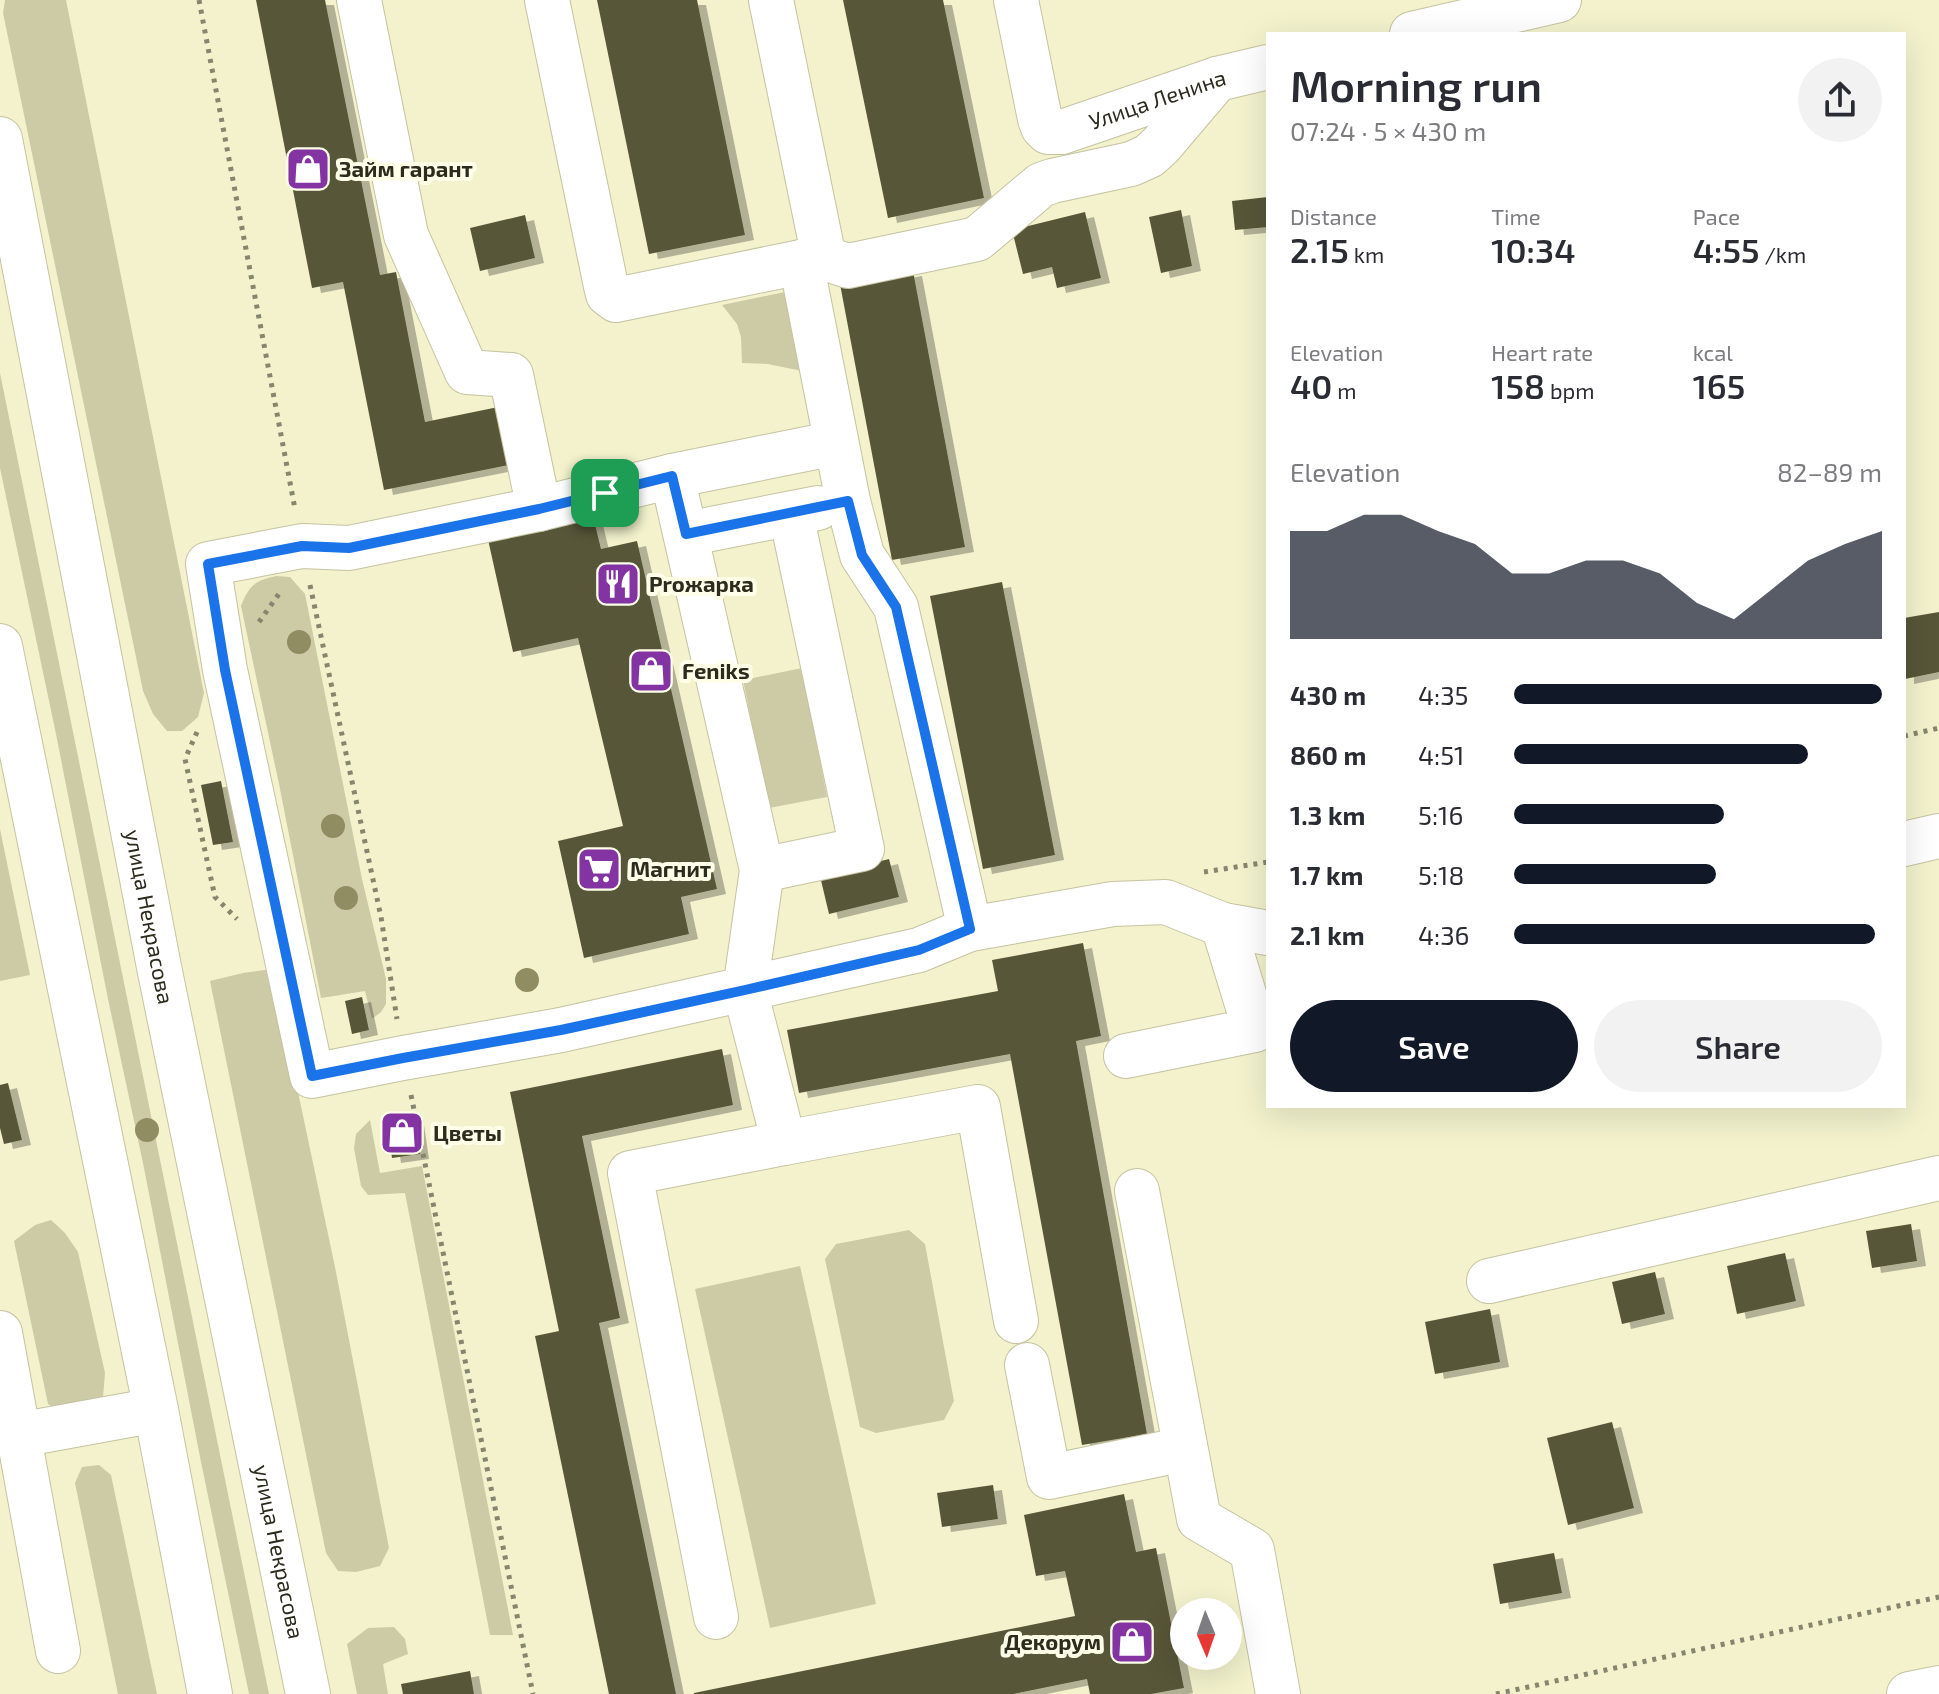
<!DOCTYPE html>
<html lang="en">
<head>
<meta charset="utf-8">
<style>
  :root { --surface:#fff; --page:#f2f2f3; --text:#2b2b33; --muted:#7c7c81; --accent:#111827 }
  body { margin:0; font-family:"Exo 2",sans-serif; background:var(--page); color:var(--text); height:100vh; display:flex; flex-direction:column; font-size:30px; white-space:nowrap }
  * { box-sizing:border-box; margin:0 }
  p { font-size:26px; color:var(--muted) }
  .icon { flex:none; width:44px; height:44px; fill:none; stroke:currentColor; stroke-width:2; stroke-linecap:round; stroke-linejoin:round }
  .map { position:relative; flex:1; overflow:hidden }
  .drawer { position:absolute; left:1266px; top:32px; width:640px; height:1076px; display:flex; flex-direction:column; background:var(--surface); border-radius:0px; box-shadow:0 8px 32px #0002 }
  .drawer>* { flex:none }
  .needle { width:52px; rotate:178deg }
  .tools { position:absolute; left:1170px; top:1598px; display:grid; gap:16px }
  .tools a { display:grid; place-items:center; width:72px; height:72px; border-radius:50%; background:var(--surface); box-shadow:0 8px 32px #0002; font-size:40px }
  .pin { position:absolute; display:grid; place-items:center; width:68px; height:68px; color:#fff; margin:-34px; border-radius:16px; box-shadow:0 4px 12px #0006 }
  .round { display:grid; place-items:center; flex:none; width:84px; height:84px; border-radius:42px; background:var(--page) }
  .head { display:flex; align-items:center; justify-content:space-between; height:136px; padding:0 24px }
  h1 { font-size:44px; font-weight:600; line-height:60px }
  .metrics { display:grid; grid-template-columns:repeat(3,1fr); gap:12px; height:136px; padding:8px 24px }
  .metrics div { display:grid; align-content:center }
  .metrics b { font-size:34px; font-weight:600 }
  .metrics small { font-size:22px; font-weight:400 }
  .metrics p { font-size:22px }
  .chart { height:224px; padding:16px 24px }
  .chart p { display:flex; justify-content:space-between }
  .chart svg { width:100%; height:144px; margin-top:8px; fill:var(--accent); opacity:.7 }
  .primary-button { display:flex; gap:16px; margin-top:auto; padding:16px 24px }
  .primary-button a { flex:1; height:92px; border-radius:48px; background:var(--accent); color:#fff; font-size:32px; font-weight:600; line-height:92px; text-align:center }
  .primary-button a+a { background:var(--page); color:var(--text) }
  ul { padding:0 24px; list-style:none; font-size:26px }
  li { display:grid; grid-template-columns:128px 96px 1fr; align-items:center; height:60px }
  li i { height:20px; border-radius:10px; background:var(--accent) }
  .map>svg:first-child { display:block }
  .green { fill:#cdcba6 }
  .building { fill:#595737; filter:url(#shadow) }
  .lines { fill:none; stroke-linecap:round; stroke-linejoin:round }
  .minor-casing { stroke:#c5c3a0; stroke-width:46 }
  .major-casing { stroke:#c5c3a0; stroke-width:46 }
  .path { stroke:#86856d; stroke-width:5; stroke-dasharray:4 6; stroke-linecap:butt }
  .minor { stroke:#fff; stroke-width:44 }
  .major { stroke:#fff; stroke-width:44 }
  .tree { fill:#8f8d61 }
  .route-casing { stroke:#fff; stroke-width:16 }
  .route { stroke:#1a73e8; stroke-width:10 }
  .labels { text-anchor:middle; stroke-width:8; stroke-linejoin:round; paint-order:stroke }
  .street-label { font-size:22px; fill:#2c2b1d; stroke:#fffee8 }
  .poi-label { font-size:22px; font-weight:bold; fill:#2c2b1d; stroke:#fffee8; text-anchor:start }
</style>
</head>
<body>
<div class="map">
<svg width="1939" height="1694" viewBox="0 0 1939 1694">
  <defs>
    <filter id="shadow"><feDropShadow dx="9" dy="5" stdDeviation="0" flood-color="#0004"/></filter>
  </defs>
  <rect width="100%" height="100%" fill="#f3f2cd"/>
  <path class="green" d="M5,0H66L204,693L198,717L182,731H167L153,714L143,691L3,13Z
    M785,292L802,371L768,364L742,363L741,337L737,324L722,305Z
    M0,373L239,1548L269,1694H249L201,1462L143,1163L108,999L56,734L0,468Z
    M276,576L290,577L305,594L362,879L386,979V1004L381,1012L372,1019L365,991L321,998L279,784L241,606C249,586 254,581 276,576Z
    M802,668L827,797L769,808L743,680Z
    M0,829L30,975L0,981Z
    M272,969L335,1267L389,1548L380,1566L356,1572L338,1571L326,1553L210,981L243,973Z
    M370,1120L380,1173L422,1166L513,1635H490L405,1193L368,1195L361,1186L354,1148L356,1134Z
    M51,1220L65,1233L78,1252L105,1373L103,1398L65,1414L48,1404L14,1241L35,1225Z
    M909,1230L925,1244L954,1401L944,1420L876,1433L860,1427L825,1259L836,1244Z
    M800,1266L876,1604L770,1628L695,1289Z
    M99,1465L111,1475L157,1694H118L75,1483L82,1467Z
    M394,1627L405,1639L408,1654L383,1664L388,1694H357L347,1644L368,1628Z"/>
  <path class="building" d="M256,0H325L380,275L396,272L425,422L508,405L519,463L384,490L343,282L312,288Z
    M597,0H697L745,235L649,254Z
    M843,0H943L984,198L888,218Z
    M1268,197V227L1235,230L1232,201Z
    M1181,210L1192,266L1161,273L1149,217Z
    M1085,212L1101,278L1057,288L1052,267L1023,274L1012,230Z
    M525,215L535,258L480,271L470,228Z
    M913,271L965,547L892,560L840,284Z
    M592,512L601,549L637,541L717,889L681,897L689,934L584,958L558,841L623,826L578,638L513,652L487,535Z
    M1002,582L1055,855L983,869L930,596Z
    M1939,612V672L1905,679L1904,618Z
    M221,781L233,842L213,845L201,785Z
    M889,859L899,897L829,914L820,876Z
    M1083,943L1101,1036L1076,1041L1147,1434L1082,1445L1010,1054L799,1093L787,1030L998,991L992,960Z
    M362,997L369,1030L352,1034L345,1001Z
    M722,1049L733,1105L582,1136L620,1318L599,1323L676,1694H609L535,1336L559,1331L510,1092Z
    M8,1083L22,1140L4,1144L0,1128V1085Z
    M414,1113L420,1154L392,1158L386,1118Z
    M1911,1224L1917,1261L1872,1268L1866,1231Z
    M1785,1253L1796,1301L1737,1314L1727,1266Z
    M1655,1272L1665,1314L1622,1324L1612,1282Z
    M1490,1309L1500,1362L1435,1374L1425,1322Z
    M1612,1422L1634,1508L1568,1525L1547,1438Z
    M993,1485L998,1519L942,1527L937,1493Z
    M1124,1494L1136,1552L1156,1548L1184,1688L1151,1694H1090L1087,1679L1013,1694H694V1693L1075,1616L1065,1571L1036,1576L1024,1515Z
    M1554,1553L1562,1593L1500,1604L1493,1564Z
    M470,1671L474,1694H403L401,1684Z"/>
  <g class="lines">
    <g class="minor-casing">
      <g id="minor">
        <path d="M359,0L406,235L467,372L511,375L539,509"/>
        <path d="M547,0L606,286L608,294L616,300L801,262L824,258L848,266L977,239L1041,185L1052,181L1131,164L1149,156L1161,145L1217,79"/>
        <path d="M771,0L824,258"/>
        <path id="s1" d="M1016,0L1040,119L1043,127L1048,132H1062L1217,79L1268,67"/>
        <path d="M1412,34L1559,0"/>
        <path d="M801,262L848,501L862,555L896,607L970,929"/>
        <path d="M672,476L836,443"/>
        <path d="M686,534L818,508"/>
        <path d="M1904,844L1939,836"/>
        <path d="M762,870L862,849L791,514"/>
        <path d="M1223,925L1268,933"/>
        <path d="M1137,1191L1199,1519L1252,1550L1278,1694"/>
        <path d="M1489,1281L1939,1178"/>
        <path d="M1016,1321L978,1107L784,1143L745,990L762,870L672,476L539,509L349,548L302,546L208,564L225,670L312,1076L403,1058L561,1030L919,950L970,929L1113,904L1166,902L1223,925L1255,1030L1126,1056"/>
        <path d="M0,1333L58,1651"/>
        <path d="M1027,1365L1049,1477L1185,1449"/>
        <path d="M19,1435L156,1410"/>
        <path d="M716,1617L630,1173L784,1143"/>
        <path d="M1909,1694L1939,1688"/>
      </g>
    </g>
    <g class="major-casing">
      <g id="major">
        <path id="s2" d="M0,139L159,967L308,1694"/>
        <path d="M0,646L156,1410L210,1694"/>
      </g>
    </g>
    <path class="path" d="M199,0L295,509
      M310,585L381,917L397,1019
      M259,622L281,591
      M197,732L185,759L215,897L237,919
      M1904,736L1939,728
      M1204,872L1268,862
      M411,1095L533,1694
      M1496,1694L1939,1597"/>
    <use href="#minor" class="minor"/>
    <use href="#major" class="major"/>
  </g>
  <g class="tree">
    <circle cx="299" cy="642" r="12"/>
    <circle cx="333" cy="826" r="12"/>
    <circle cx="346" cy="898" r="12"/>
    <circle cx="527" cy="980" r="12"/>
    <circle cx="147" cy="1130" r="12"/>
  </g>
  <g class="lines">
    <g class="route-casing">
      <path id="route" d="M672,476L686,534L848,501L862,555L896,607L970,929L919,950L745,990L561,1030L403,1058L312,1076L225,670L208,564L302,546L349,548L539,509Z"/>
    </g>
    <use href="#route" class="route"/>
  </g>
  <defs>
    <g id="shop-square" transform="scale(2.3)"><rect x="-9" y="-9" width="18" height="18" rx="4" fill="#8433a3" stroke="#fffee8"/><path d="M-5-2.5h2.3a2.7 3.5 0 0 1 5.4 0H5L5.5 6h-11ZM-1.5-2.5h3a1.5 2.3 0 0 0-3 0Z" fill="#fff"/></g>
    <g id="restaurant-square" transform="scale(2.3)"><rect x="-9" y="-9" width="18" height="18" rx="4" fill="#8433a3" stroke="#fffee8"/><path d="M-5-6h1v4h1v-4h1v4h1v-4h1v5L-1.5 .5V6h-2V.5L-5-1ZM5-6V6H3V1.5H1.5Q1.5-4 5-6Z" fill="#fff"/></g>
    <g id="supermarket-square" transform="scale(2.3)"><rect x="-9" y="-9" width="18" height="18" rx="4" fill="#8433a3" stroke="#fffee8"/><path d="M-6-5.5h2.5l.6 2H6L4.5 2H-2.5L-4.4-4H-6ZM-1.5 3.2a1.3 1.3 0 1 0 .1 0ZM3 3.2a1.3 1.3 0 1 0 .1 0Z" fill="#fff"/></g>
  </defs>
  <g fill-rule="evenodd">
    <use href="#shop-square" x="308" y="169"/>
    <use href="#restaurant-square" x="618" y="584"/>
    <use href="#shop-square" x="651" y="671"/>
    <use href="#supermarket-square" x="599" y="869"/>
    <use href="#shop-square" x="402" y="1133"/>
    <use href="#shop-square" x="1132" y="1642"/>
  </g>
  <g class="labels">
    <g class="street-label">
      <text dy="8" stroke="none"><textPath href="#s1" startOffset="252">Улица Ленина</textPath></text>
      <text dy="8" stroke="none"><textPath href="#s2" startOffset="792">улица Некрасова</textPath></text>
      <text dy="8" stroke="none"><textPath href="#s2" startOffset="1440">улица Некрасова</textPath></text>
    </g>
    <g class="poi-label">
      <text x="339" y="177">Займ гарант</text>
      <text x="649" y="592">Proжарка</text>
      <text x="682" y="679">Feniks</text>
      <text x="630" y="877">Магнит</text>
      <text x="433" y="1141">Цветы</text>
      <text x="1101" y="1650" text-anchor="end">Декорум</text>
    </g>
  </g>
</svg>
<div class="tools">
<a><svg class="needle" viewBox="-14 -14 28 28"><path d="M0-13l5 13h-10z" fill="#e53935"/><path d="M0 13l5-13h-10z" fill="#7c7c81"/></svg></a>
</div>
<div class="pin" style="left:605px;top:493px;background:#1e9e55"><svg class="icon" aria-label="arrive" viewBox="0 0 24 24"><path d="M6 21V4h12l-3 4 3 4H6"/></svg></div>
<section class="drawer">
<div class="head"><div><h1>Morning run</h1><p>07:24 · 5 × 430 m</p></div><a class="round"><svg class="icon" aria-label="share" viewBox="0 0 24 24"><path d="M12 15V3M7 8l5-5 5 5M5 13v7h14v-7"/></svg></a></div>
<div class="metrics">
<div><p>Distance</p><b>2.15<small> km</small></b></div>
<div><p>Time</p><b>10:34</b></div>
<div><p>Pace</p><b>4:55<small> /km</small></b></div>
</div>
<div class="metrics">
<div><p>Elevation</p><b>40<small> m</small></b></div>
<div><p>Heart rate</p><b>158<small> bpm</small></b></div>
<div><p>kcal</p><b>165</b></div>
</div>
<div class="chart"><p><span>Elevation</span>82–89 m</p>
<svg viewBox="0 0 160 44" preserveAspectRatio="none"><path d="M0 44V11L10 11L20 6L30 6L40 11L50 15L60 24L70 24L80 20L90 20L100 24L110 33L120 38L130 29L140 20L150 15L160 11V44z"/></svg>
</div>
<ul>
<li><b>430 m</b>4:35<i style="width:100%"></i></li>
<li><b>860 m</b>4:51<i style="width:80%"></i></li>
<li><b>1.3 km</b>5:16<i style="width:57%"></i></li>
<li><b>1.7 km</b>5:18<i style="width:55%"></i></li>
<li><b>2.1 km</b>4:36<i style="width:98%"></i></li>
</ul>
<div class="primary-button"><a>Save</a><a>Share</a></div>
</section>
</div>
</body>
</html>
